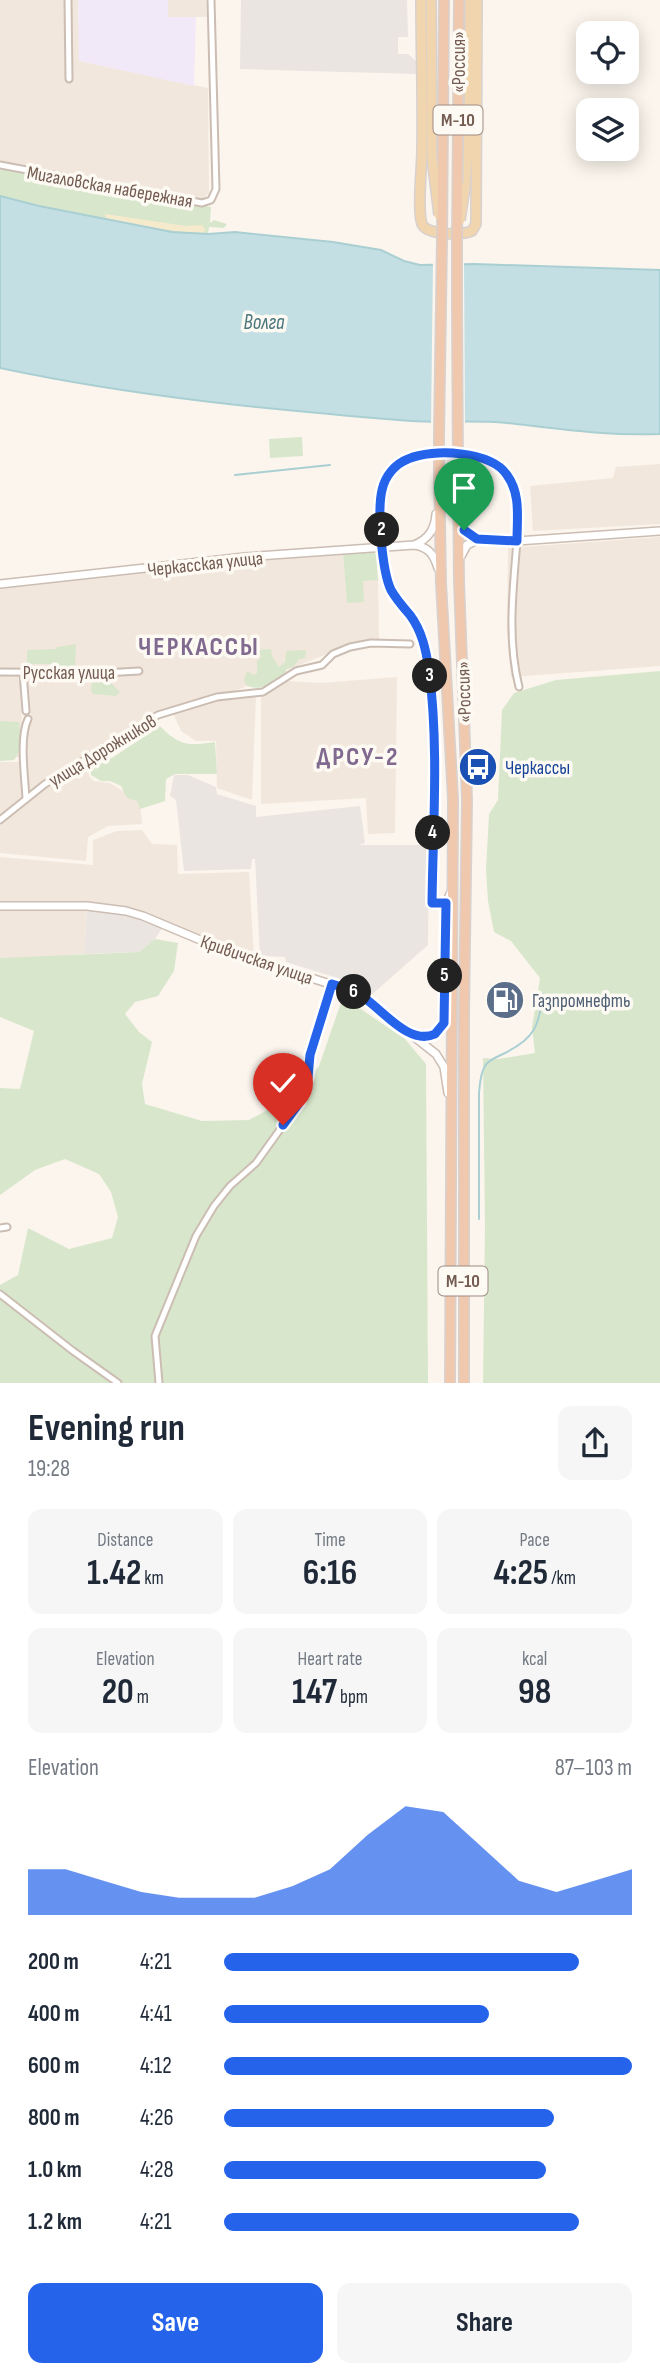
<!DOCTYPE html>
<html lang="en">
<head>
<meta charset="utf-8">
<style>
  :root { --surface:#fff; --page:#f6f6f7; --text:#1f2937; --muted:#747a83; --accent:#2563eb }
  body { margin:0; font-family:"Sofia Sans Condensed",sans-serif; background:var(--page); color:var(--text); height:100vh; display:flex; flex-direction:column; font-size:26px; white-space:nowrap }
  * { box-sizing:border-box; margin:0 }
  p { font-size:23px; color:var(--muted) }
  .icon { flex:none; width:38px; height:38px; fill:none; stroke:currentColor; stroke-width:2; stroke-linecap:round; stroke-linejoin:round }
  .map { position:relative; height:1383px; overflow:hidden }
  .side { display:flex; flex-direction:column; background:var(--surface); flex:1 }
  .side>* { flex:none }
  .controls { position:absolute; left:576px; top:21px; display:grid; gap:14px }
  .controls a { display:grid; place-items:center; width:63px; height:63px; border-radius:14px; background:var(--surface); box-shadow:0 4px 18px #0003; font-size:35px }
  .pin { position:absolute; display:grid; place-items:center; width:60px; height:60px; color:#fff; margin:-72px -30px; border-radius:50% 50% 50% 0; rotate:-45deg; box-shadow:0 0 7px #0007 }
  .pin .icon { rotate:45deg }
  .km { position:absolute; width:35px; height:35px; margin:-18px; border-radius:50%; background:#222; color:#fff; font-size:19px; line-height:35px; text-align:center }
  .round { display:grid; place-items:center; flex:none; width:74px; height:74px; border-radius:14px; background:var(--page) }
  .head { display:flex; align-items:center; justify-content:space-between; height:119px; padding:0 28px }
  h1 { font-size:38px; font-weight:700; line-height:52px }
  .stats { display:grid; grid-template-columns:repeat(3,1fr); gap:10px; height:119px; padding:7px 28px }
  .stats div { display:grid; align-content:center; border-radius:14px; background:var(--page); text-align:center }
  .stats b { font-size:35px; font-weight:700 }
  .stats small { font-size:19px; font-weight:400 }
  .stats p { font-size:19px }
  .chart { height:196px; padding:14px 28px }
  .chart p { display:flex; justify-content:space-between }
  .chart svg { width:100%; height:126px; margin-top:7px; fill:var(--accent); opacity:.7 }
  .primary-button { display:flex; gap:14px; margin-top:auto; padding:14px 28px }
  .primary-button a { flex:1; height:80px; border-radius:14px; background:var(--accent); color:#fff; font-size:28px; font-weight:700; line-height:80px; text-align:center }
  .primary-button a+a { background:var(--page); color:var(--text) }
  ul { padding:0 28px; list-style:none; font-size:23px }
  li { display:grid; grid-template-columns:112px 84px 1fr; align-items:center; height:52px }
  li i { height:18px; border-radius:9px; background:var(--accent) }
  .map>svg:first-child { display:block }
  .residential { fill:#f2e7dc }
  .industrial { fill:#ebe5e1 }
  .education { fill:#f2e9f8 }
  .green { fill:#d8e7cc }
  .sand { fill:#f6eacc }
  .water { fill:#c3dfe3; stroke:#aacfd3; stroke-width:2 }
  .pier { fill:#fbf5ed }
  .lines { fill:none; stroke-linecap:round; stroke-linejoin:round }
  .stream { stroke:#aacfd3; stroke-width:2 }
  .minor-casing { stroke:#ccbdb3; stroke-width:9 }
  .tertiary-casing { stroke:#ccbdb3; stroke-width:10 }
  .primary-casing { stroke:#d8d1cf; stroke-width:12 }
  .trunk-casing { stroke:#d8d1cf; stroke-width:12 }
  .minor { stroke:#fff; stroke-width:5 }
  .tertiary { stroke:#fff; stroke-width:7 }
  .primary { stroke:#f1d5ae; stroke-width:9 }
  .trunk { stroke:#efc8ad; stroke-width:9 }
  .primary-bridge-casing { stroke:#d8d1cf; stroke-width:12; stroke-linecap:butt }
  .trunk-bridge-casing { stroke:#d8d1cf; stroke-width:12; stroke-linecap:butt }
  .primary-bridge { stroke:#f1d5ae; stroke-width:9 }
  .trunk-bridge { stroke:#efc8ad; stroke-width:9 }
  .route-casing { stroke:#fff; stroke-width:14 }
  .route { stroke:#2563eb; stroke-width:9 }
  .labels { text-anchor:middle; stroke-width:7; stroke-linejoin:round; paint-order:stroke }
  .shield { fill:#fdf9f3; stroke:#9d8b82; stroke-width:2 }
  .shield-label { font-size:18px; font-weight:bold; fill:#745c52 }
  .street-label { font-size:19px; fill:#745c52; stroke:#fdf9f3 }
  .transit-label { font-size:19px; fill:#164399; stroke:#fdf9f3; text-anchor:start }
  .service-label { font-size:19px; fill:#4e5e75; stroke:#fdf9f3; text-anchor:start }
  .water-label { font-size:21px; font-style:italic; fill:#4a777d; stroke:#fdf9f3 }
  .district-label { font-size:26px; font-weight:bold; letter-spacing:2px; fill:#816a8f; stroke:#fdf9f3 }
</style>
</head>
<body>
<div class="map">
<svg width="660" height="1383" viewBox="0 0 660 1383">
  <rect width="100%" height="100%" fill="#fbf5ed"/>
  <path class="residential" d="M0,0H78L80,61L208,88L209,193L203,199L0,162Z
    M168,0H206L207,17H168Z
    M660,464V524L533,531L530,486L613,478L616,467Z
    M660,537V666L511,677L507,627L508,548Z
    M343,554L347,602L363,580H378L379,639L357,642L232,692L154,713L28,793L26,674H142V668L105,672L0,669V587L245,561Z
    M0,673H21L22,757H0Z
    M397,677L395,833L368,834L366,798L261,804V690L287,681L322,683Z
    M256,695L252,800L217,788L216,741H196L181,731L173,713L223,698Z
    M0,762H22L24,797L0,817Z
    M87,763L89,776L94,781L110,783L140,802L142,824L108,826L88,837L86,861L0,853V823L45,787Z
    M142,830L152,844L177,845L178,874L249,872L254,958L234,952L128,909L0,904V857L93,865V840L117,831Z
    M0,909H87L84,954L0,961Z"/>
  <path class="industrial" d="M241,0H407L408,37H398V54H408L416,61V74L240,69Z
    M174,775H188L216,787L217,794L256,806V817L360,806L365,843L359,845H429L428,945L369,997L347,981L286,962L285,957L260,956L255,859H252L251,869L184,871L176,800L170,796Z
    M87,909L124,915L162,928L155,939L139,952L84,954Z"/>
  <path class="education" d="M78,0H168V17H196L194,86L79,61Z"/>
  <path class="green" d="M9,169L53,178L56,182L78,184L211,207L210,223L214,220L227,224L224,228L209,227L208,234L172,232L11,200L0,196V170Z
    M302,437L303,456L270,458L269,439Z
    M376,552L378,580L363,581L364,602L347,603L343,554Z
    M76,644L75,668L55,667V664H27V650L56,649L57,647Z
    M271,649L272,656L279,667L285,662L286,651L306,650L305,658L299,659L293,667L286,669V675C272,682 261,693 246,685L244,680L247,671L254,675L257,673V661L262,656L253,653V650Z
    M660,671V1383H483L485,1225L483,1058L498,1059L535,1053L532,1027L540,978L511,941L494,932L488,901L486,870L489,814L498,800L502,710L514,693L556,680Z
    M97,678L111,683L120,692L116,696L93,694L91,691L92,679Z
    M0,721L19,722C21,736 23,748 14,760L0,761Z
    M160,726C179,746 189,746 215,742L217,774H175L166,779L165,801L140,809L137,801L127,798L121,786L110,781H101L91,775V769L115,756Z
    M155,939L178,943L174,971L158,996L135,1002L125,1014L139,1032L152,1042L142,1084L145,1104L202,1121L249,1120L297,1094L319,1066L343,997L405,1039L426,1064L428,1383H0V1285L18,1275L28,1228L69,1249L112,1238L118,1217L111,1192L99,1174L65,1159L35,1170L0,1195V1088L20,1089L34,1031L0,1017V958L139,952Z"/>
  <path class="sand" d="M105,214L186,226L202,225L205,229L204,233C171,232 140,226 107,220Z"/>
  <path class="water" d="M0,196L39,206L172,232L208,234L235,232L333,242L381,250L404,261L420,265L475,264L660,270V434C606,436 560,429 507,423C475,420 443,423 411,421C272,410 137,397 0,368Z"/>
  <path class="pier" d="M433,261H464L465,426L431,425Z"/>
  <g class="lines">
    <path class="stream" d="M235,475L330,465
      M479,1219V1093C480,1084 480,1074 485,1066C488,1060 497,1057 503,1054C534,1039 539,1027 543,994"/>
    <g class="minor-casing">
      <path id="minor" d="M68,0L69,79
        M0,165L202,203L211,200L216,189L211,0
        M517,541C513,590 507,639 519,687
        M383,547L385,569L389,585L420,633L426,649L429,670L433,719L432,903H446
        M0,672L104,673L139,671
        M23,672L26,711
        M26,799C25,777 19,738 28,719
        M0,820L45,784L158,715L217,697L263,692L296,671L322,665L333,654L350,647L371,643L410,644
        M0,1228L7,1227
        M0,1294L73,1351L118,1383
        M159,1383L155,1336L196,1236L214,1206L230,1186L256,1163L299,1103L308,1077L310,1055L332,984"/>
    </g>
    <g class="tertiary-casing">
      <path id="tertiary" d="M460,523L465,532L475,539L517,541L660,531
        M414,545C429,539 435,529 436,514
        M383,547C382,526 376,498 387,478C405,445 485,444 507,474C521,493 517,518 517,541
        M461,556L467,545L479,539
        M0,584L245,557L414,545C429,547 434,555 438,568
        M0,906H87L126,911L143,916L229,952L346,989L365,998L436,1054L444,1067L448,1093
        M414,1034C428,1040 439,1035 444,1021L446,903L452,890"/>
    </g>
    <g class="primary-casing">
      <path id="primary" d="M421,0C421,50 423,100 422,150C422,166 417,211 422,224C427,236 463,235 472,231L476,224L477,0
        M431,0L432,158
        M465,187L469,134L470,0"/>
    </g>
    <g class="trunk-casing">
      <path id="trunk" d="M457,239V305
        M439,435L442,239
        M439,469L441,583L453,799L450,1383
        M458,469L459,581L467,800L464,1012V1383"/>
    </g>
    <use href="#minor" class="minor"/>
    <use href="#tertiary" class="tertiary"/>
    <use href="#primary" class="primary"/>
    <use href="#trunk" class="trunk"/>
    <g class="primary-bridge-casing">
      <path id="primary-bridge" d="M432,158L439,215
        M460,220L465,187"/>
    </g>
    <g class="trunk-bridge-casing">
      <path id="trunk-bridge" d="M442,239L444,0
        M457,239L459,0
        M457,305L458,469
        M439,469V435"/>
    </g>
    <use href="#primary-bridge" class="primary-bridge"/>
    <use href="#trunk-bridge" class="trunk-bridge"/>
  </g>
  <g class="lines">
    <g class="route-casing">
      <path id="route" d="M283,1125L299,1103L308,1077L310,1055L332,984C343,987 354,991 363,997C383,1010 409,1046 435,1034L444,1023L446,903H432C433,826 439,746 429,670C426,650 422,631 410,615C403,607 396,599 391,590C382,571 377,511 382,490C385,476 395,464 408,459C433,448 491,451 507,475C521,494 517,518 517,541L477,539L464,530"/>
    </g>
    <use href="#route" class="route"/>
  </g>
  <defs>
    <g id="bus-disc" transform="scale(2.0125)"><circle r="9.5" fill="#1a4fb4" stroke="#fdf9f3"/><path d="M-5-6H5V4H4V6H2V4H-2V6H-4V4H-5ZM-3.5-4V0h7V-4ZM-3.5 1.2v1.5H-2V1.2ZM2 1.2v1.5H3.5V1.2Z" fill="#fff"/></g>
    <g id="fuel-disc" transform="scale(2.0125)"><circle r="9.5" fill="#5c6f8a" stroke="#fdf9f3"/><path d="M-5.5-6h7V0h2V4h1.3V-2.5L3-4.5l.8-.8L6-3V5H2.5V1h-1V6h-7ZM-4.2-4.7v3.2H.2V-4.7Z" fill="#fff"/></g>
  </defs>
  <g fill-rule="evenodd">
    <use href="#bus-disc" x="478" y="767"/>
    <use href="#fuel-disc" x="505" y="1000"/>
  </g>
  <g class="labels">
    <g class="shield">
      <rect x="433.5" y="105.5" width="49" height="29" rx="5"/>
      <rect x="438.5" y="1266.5" width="49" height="29" rx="5"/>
    </g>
    <g class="shield-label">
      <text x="458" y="126">М-10</text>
      <text x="463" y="1287">М-10</text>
    </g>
    <g class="street-label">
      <text transform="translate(458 62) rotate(-90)" y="7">«Россия»</text>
      <text transform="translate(110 186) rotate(10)" y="7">Мигаловская набережная</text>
      <text transform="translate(205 563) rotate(-6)" y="7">Черкасская улица</text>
      <text x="69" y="679">Русская улица</text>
      <text transform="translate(463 692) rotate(-92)" y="7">«Россия»</text>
      <text transform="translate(102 750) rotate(-31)" y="7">улица Дорожников</text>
      <text transform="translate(257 959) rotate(19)" y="7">Кривичская улица</text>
    </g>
    <g class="transit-label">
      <text x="505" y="774">Черкассы</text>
    </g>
    <g class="service-label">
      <text x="532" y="1007">Газпромнефть</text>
    </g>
    <g class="water-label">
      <text x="264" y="329">Волга</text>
    </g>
    <g class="district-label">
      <text x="199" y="655">ЧЕРКАССЫ</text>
      <text x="358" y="765">ДРСУ-2</text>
    </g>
  </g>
</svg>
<div class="controls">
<a><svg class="icon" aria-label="locate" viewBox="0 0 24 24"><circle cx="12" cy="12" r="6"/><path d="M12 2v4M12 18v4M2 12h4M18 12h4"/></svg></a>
<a><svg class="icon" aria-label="layers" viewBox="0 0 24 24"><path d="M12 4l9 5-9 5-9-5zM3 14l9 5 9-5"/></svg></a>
</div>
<div class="pin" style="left:464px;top:530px;background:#1e9e55"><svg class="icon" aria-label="arrive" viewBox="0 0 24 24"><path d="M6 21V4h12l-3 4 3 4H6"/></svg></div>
<div class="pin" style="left:283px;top:1125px;background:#d93025"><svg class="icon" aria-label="check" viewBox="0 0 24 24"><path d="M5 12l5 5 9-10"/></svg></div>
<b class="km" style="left:382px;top:530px">2</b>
<b class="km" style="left:430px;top:676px">3</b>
<b class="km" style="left:433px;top:833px">4</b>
<b class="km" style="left:445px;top:976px">5</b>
<b class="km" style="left:354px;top:992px">6</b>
</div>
<section class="side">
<div class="head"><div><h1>Evening run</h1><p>19:28</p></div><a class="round"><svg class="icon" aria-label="share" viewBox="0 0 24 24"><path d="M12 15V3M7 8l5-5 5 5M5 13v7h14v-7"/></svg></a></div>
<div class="stats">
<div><p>Distance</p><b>1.42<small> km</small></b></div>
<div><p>Time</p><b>6:16</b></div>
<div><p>Pace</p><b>4:25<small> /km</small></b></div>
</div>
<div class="stats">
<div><p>Elevation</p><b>20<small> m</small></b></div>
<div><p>Heart rate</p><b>147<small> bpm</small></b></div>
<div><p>kcal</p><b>98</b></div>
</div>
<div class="chart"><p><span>Elevation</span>87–103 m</p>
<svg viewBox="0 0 160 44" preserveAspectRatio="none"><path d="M0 44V28L10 28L20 32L30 36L40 38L50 38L60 38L70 34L80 28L90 16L100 6L110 8L120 20L130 32L140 36L150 32L160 28V44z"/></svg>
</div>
<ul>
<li><b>200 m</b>4:21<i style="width:87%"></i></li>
<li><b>400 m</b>4:41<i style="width:65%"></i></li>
<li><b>600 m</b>4:12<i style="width:100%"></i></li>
<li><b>800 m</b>4:26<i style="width:81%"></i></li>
<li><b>1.0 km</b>4:28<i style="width:79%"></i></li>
<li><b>1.2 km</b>4:21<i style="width:87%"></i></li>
</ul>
<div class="primary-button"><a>Save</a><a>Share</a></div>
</section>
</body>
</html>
